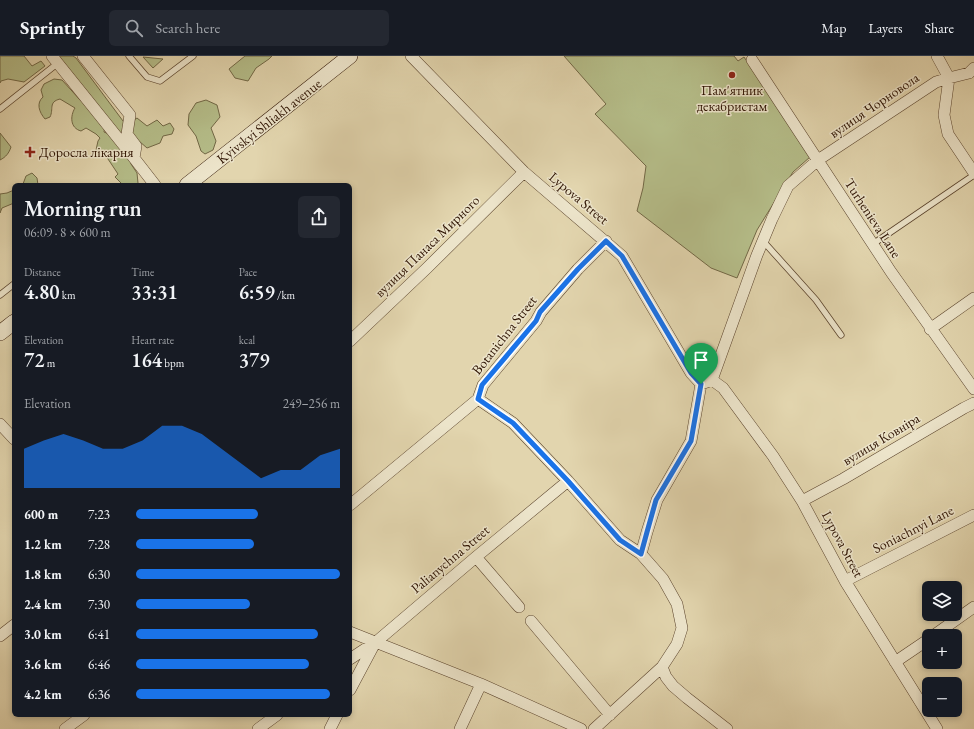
<!DOCTYPE html>
<html lang="en">
<head>
<meta charset="utf-8">
<style>
  :root { --surface:#171b24; --page:#242831; --text:#f1f3f6; --muted:#9ea1a6; --line:#363941; --accent:#1a73e8 }
  body { margin:0; font-family:"EB Garamond",serif; background:var(--page); color:var(--text); height:100vh; display:flex; flex-direction:column; font-size:15px; white-space:nowrap }
  * { box-sizing:border-box; margin:0 }
  p { font-size:13px; color:var(--muted) }
  .icon { flex:none; width:22px; height:22px; fill:none; stroke:currentColor; stroke-width:2; stroke-linecap:round; stroke-linejoin:round }
  .map { position:relative; flex:1; overflow:hidden }
  .details { position:absolute; left:12px; top:127px; width:340px; height:534px; display:flex; flex-direction:column; background:var(--surface); border-radius:6px; box-shadow:0 2px 6px #0003 }
  .details>* { flex:none }
  .buttons { position:absolute; left:922px; top:525px; display:grid; gap:8px }
  .buttons a { display:grid; place-items:center; width:40px; height:40px; border-radius:6px; background:var(--surface); box-shadow:0 2px 6px #0003; font-size:20px }
  .pin { position:absolute; display:grid; place-items:center; width:34px; height:34px; color:#fff; margin:-41px -17px; border-radius:50% 50% 50% 0; rotate:-45deg; box-shadow:0 0 4px #0007 }
  .pin .icon { rotate:45deg }
  .round { display:grid; place-items:center; flex:none; width:42px; height:42px; border-radius:6px; background:var(--page) }
  .overview { display:flex; align-items:center; justify-content:space-between; height:68px; padding:0 12px }
  h1 { font-size:22px; font-weight:600; line-height:30px }
  .metrics { display:grid; grid-template-columns:repeat(3,1fr); gap:6px; height:68px; padding:4px 12px }
  .metrics div { display:grid; align-content:center }
  .metrics b { font-size:20px; font-weight:600 }
  .metrics small { font-size:11px; font-weight:400 }
  .metrics p { font-size:11px }
  .chart { height:112px; padding:8px 12px }
  .chart p { display:flex; justify-content:space-between }
  .chart svg { width:100%; height:72px; margin-top:4px; fill:var(--accent); opacity:.7 }
  ul { padding:0 12px; list-style:none; font-size:13px }
  li { display:grid; grid-template-columns:64px 48px 1fr; align-items:center; height:30px }
  li i { height:10px; border-radius:5px; background:var(--accent) }
  header { display:flex; align-items:center; gap:24px; box-sizing:border-box; height:56px; padding:0 20px; background:var(--surface); border-bottom:1px solid var(--line) }
  header strong { font-size:19px }
  nav { display:flex; gap:22px; margin-inline-start:auto; font-size:14px }
  .search { width:280px; height:36px; background:var(--page); display:flex; align-items:center; gap:10px; box-sizing:border-box; padding:0 14px; border-radius:6px; color:var(--muted); font-size:15px }
  .map>svg:first-child { display:block }
  .green { fill:#b5bd89; stroke:#726846 }
  .lines { fill:none; stroke-linecap:round; stroke-linejoin:round }
  .service-casing { stroke:#5b442d; stroke-width:7 }
  .minor-casing { stroke:#5b442d; stroke-width:12 }
  .secondary-casing { stroke:#2e1302; stroke-width:16 }
  .service { stroke:#ece4ca; stroke-width:5.5 }
  .minor { stroke:#ece4ca; stroke-width:11 }
  .secondary { stroke:#ece4ca; stroke-width:15 }
  .route-casing { stroke:#fff; stroke-width:8 }
  .route { stroke:#1a73e8; stroke-width:5 }
  .poi-dot { fill:#8f2418; stroke:#ece4ca; stroke-width:1.5 }
  .labels { text-anchor:middle; stroke-width:3; stroke-linejoin:round; paint-order:stroke }
  .poi-label { font-size:14px; fill:#2e1302; stroke:#ece4ca }
  .street-label { font-size:14px; fill:#2e1302; stroke:#ece4ca }
</style>
</head>
<body>
<header>
<strong>Sprintly</strong>
<div class="search"><svg class="icon" aria-label="search" viewBox="0 0 24 24"><circle cx="10" cy="10" r="6"/><path d="M15 15l6 6"/></svg>Search here</div>
<nav><a>Map</a><a>Layers</a><a>Share</a></nav>
</header>
<div class="map">
<svg width="974" height="673" viewBox="0 0 974 673">
  <rect width="100%" height="100%" fill="#e2d5ae"/>
  <filter id="stains"><feTurbulence type="fractalNoise" baseFrequency=".005" numOctaves="4"/><feColorMatrix values="0 0 0 0 .2 0 0 0 0 .09 0 0 0 0 .02 0 0 0 .5 -.17"/></filter>
  <radialGradient id="worn" r=".72"><stop offset=".6" stop-color="#630" stop-opacity="0"/><stop offset="1" stop-color="#630" stop-opacity=".3"/></radialGradient>
  <path class="green" d="M0,0H24L32,10L41,5L45,10L24,26L8,23L1,25L0,27Z
    M55,0H73L76,2L126,69L137,62L147,70L157,64L163,70L170,67L174,73L172,78L163,80L160,87L147,92L139,85L129,93Z
    M245,0H272L269,3L256,12L248,25L235,22L229,13Z
    M564,0H734L738,5L744,1L810,101L793,116L757,174L737,222L711,212L637,155L643,132L646,110L595,58L606,48Z
    M143,1L163,3L153,12Z
    M54,23L62,24L81,45L93,54L105,69L104,76L114,80L130,100L131,108L137,117L138,127L136,129H123L115,121L118,118L106,100H100L96,94L98,85L100,82L96,78L86,72L81,75C70,72 70,60 75,52L60,43C48,46 54,53 50,61L45,63C39,56 36,47 43,41L41,34L44,28Z
    M206,44L217,49L220,61L211,72L216,85L213,94L205,98L201,95L196,80L188,69L189,58L196,47Z
    M0,77L11,91C9,97 6,101 0,104Z
    M32,117L37,122L38,129H22L23,128L26,120Z
    M14,134V147L2,152L0,157V138L7,137Z"/>
  <g class="lines">
    <g class="service-casing">
      <path id="service" d="M129,0L147,21L160,25L193,0
        M0,53L58,7
        M763,185L816,244L841,279
        M873,188L974,119
        M0,239L14,228"/>
    </g>
    <g class="minor-casing">
      <path id="minor" d="M52,0L134,102
        M83,0L130,59L127,78L136,90L134,102L155,129
        M411,0L524,116L622,200L691,317L701,328
        M937,0L949,22L944,59L948,78L974,117
        M752,4L891,216L974,333
        M930,273L974,242
        M350,285L427,212L524,116
        M712,324L723,332L773,400L802,445L845,525L937,673
        M478,343L513,367L568,425L620,484L641,498L663,523L677,548L682,572L677,588L662,611L666,621L673,630L687,642L727,673
        M0,368L14,383
        M802,445L843,423L964,352L974,347
        M350,449L478,343L483,329L536,265L541,256L578,213L606,185
        M641,498L647,476L657,444L691,385L701,328L712,324L757,199L772,163L788,130L818,104L936,26L949,22L969,17L974,12
        M476,501L519,551
        M845,525L974,459
        M531,565L610,659
        M350,576L481,628L581,673
        M0,580L14,569
        M933,580L974,551
        M350,603L362,595L376,586L476,501L568,425
        M895,606L929,583
        M350,634L375,587
        M65,673L84,659
        M258,673L277,659
        M330,673L337,659
        M460,673L481,628
        M594,673L662,611"/>
    </g>
    <g class="secondary-casing">
      <path id="secondary" d="M187,129L350,0
        M0,277L14,266"/>
    </g>
    <use href="#service" class="service"/>
    <use href="#minor" class="minor"/>
    <use href="#secondary" class="secondary"/>
  </g>
  <g class="lines">
    <g class="route-casing">
      <path id="route" d="M606,185L622,200L691,317L701,328L691,385L656,444L647,476L641,498L620,484L568,425L513,367L478,343L482,329L536,265L540,256L578,213Z"/>
    </g>
    <use href="#route" class="route"/>
  </g>
  <g class="poi-dot">
    <circle cx="732" cy="19" r="4"/>
    <path d="M28 90h4v4h4v4h-4v4h-4v-4h-4v-4h4z"/>
  </g>
  <g class="labels">
    <g class="poi-label">
      <text x="732" y="39">Пам'ятник<tspan x="732" dy="16">декабристам</tspan></text>
      <text x="39" y="101" text-anchor="start">Доросла лікарня</text>
    </g>
    <g class="street-label">
      <text transform="translate(874 49) rotate(-34)" y="5">вулиця Чорновола</text>
      <text transform="translate(269 65) rotate(-38)" y="5">Kyivskyi Shliakh avenue</text>
      <text transform="translate(579 142) rotate(40)" y="5">Lypova Street</text>
      <text transform="translate(873 162) rotate(57)" y="5">Turhenieva Lane</text>
      <text transform="translate(427 190) rotate(-44)" y="5">вулиця Панаса Мирного</text>
      <text transform="translate(504 279) rotate(-52)" y="5">Botanichna Street</text>
      <text transform="translate(881 383) rotate(-31)" y="5">вулиця Ковніра</text>
      <text transform="translate(913 473) rotate(-27)" y="5">Soniachnyi Lane</text>
      <text transform="translate(843 488) rotate(62)" y="5">Lypova Street</text>
      <text transform="translate(450 503) rotate(-40)" y="5">Palianychna Street</text>
    </g>
  </g>
  <rect width="100%" height="100%" filter="url(#stains)"/>
  <rect width="100%" height="100%" fill="url(#worn)"/>
</svg>
<div class="buttons">
<a><svg class="icon" aria-label="layers" viewBox="0 0 24 24"><path d="M12 4l9 5-9 5-9-5zM3 14l9 5 9-5"/></svg></a>
<a>+</a>
<a>−</a>
</div>
<div class="pin" style="left:701px;top:328px;background:#1e9e55"><svg class="icon" aria-label="arrive" viewBox="0 0 24 24"><path d="M6 21V4h12l-3 4 3 4H6"/></svg></div>
<section class="details">
<div class="overview"><div><h1>Morning run</h1><p>06:09 · 8 × 600 m</p></div><a class="round"><svg class="icon" aria-label="share" viewBox="0 0 24 24"><path d="M12 15V3M7 8l5-5 5 5M5 13v7h14v-7"/></svg></a></div>
<div class="metrics">
<div><p>Distance</p><b>4.80<small> km</small></b></div>
<div><p>Time</p><b>33:31</b></div>
<div><p>Pace</p><b>6:59<small> /km</small></b></div>
</div>
<div class="metrics">
<div><p>Elevation</p><b>72<small> m</small></b></div>
<div><p>Heart rate</p><b>164<small> bpm</small></b></div>
<div><p>kcal</p><b>379</b></div>
</div>
<div class="chart"><p><span>Elevation</span>249–256 m</p>
<svg viewBox="0 0 160 44" preserveAspectRatio="none"><path d="M0 44V20L10 15L20 11L30 15L40 20L50 20L60 15L70 6L80 6L90 11L100 20L110 29L120 38L130 33L140 33L150 24L160 20V44z"/></svg>
</div>
<ul>
<li><b>600 m</b>7:23<i style="width:60%"></i></li>
<li><b>1.2 km</b>7:28<i style="width:58%"></i></li>
<li><b>1.8 km</b>6:30<i style="width:100%"></i></li>
<li><b>2.4 km</b>7:30<i style="width:56%"></i></li>
<li><b>3.0 km</b>6:41<i style="width:89%"></i></li>
<li><b>3.6 km</b>6:46<i style="width:85%"></i></li>
<li><b>4.2 km</b>6:36<i style="width:95%"></i></li>
</ul>
</section>
</div>
</body>
</html>
